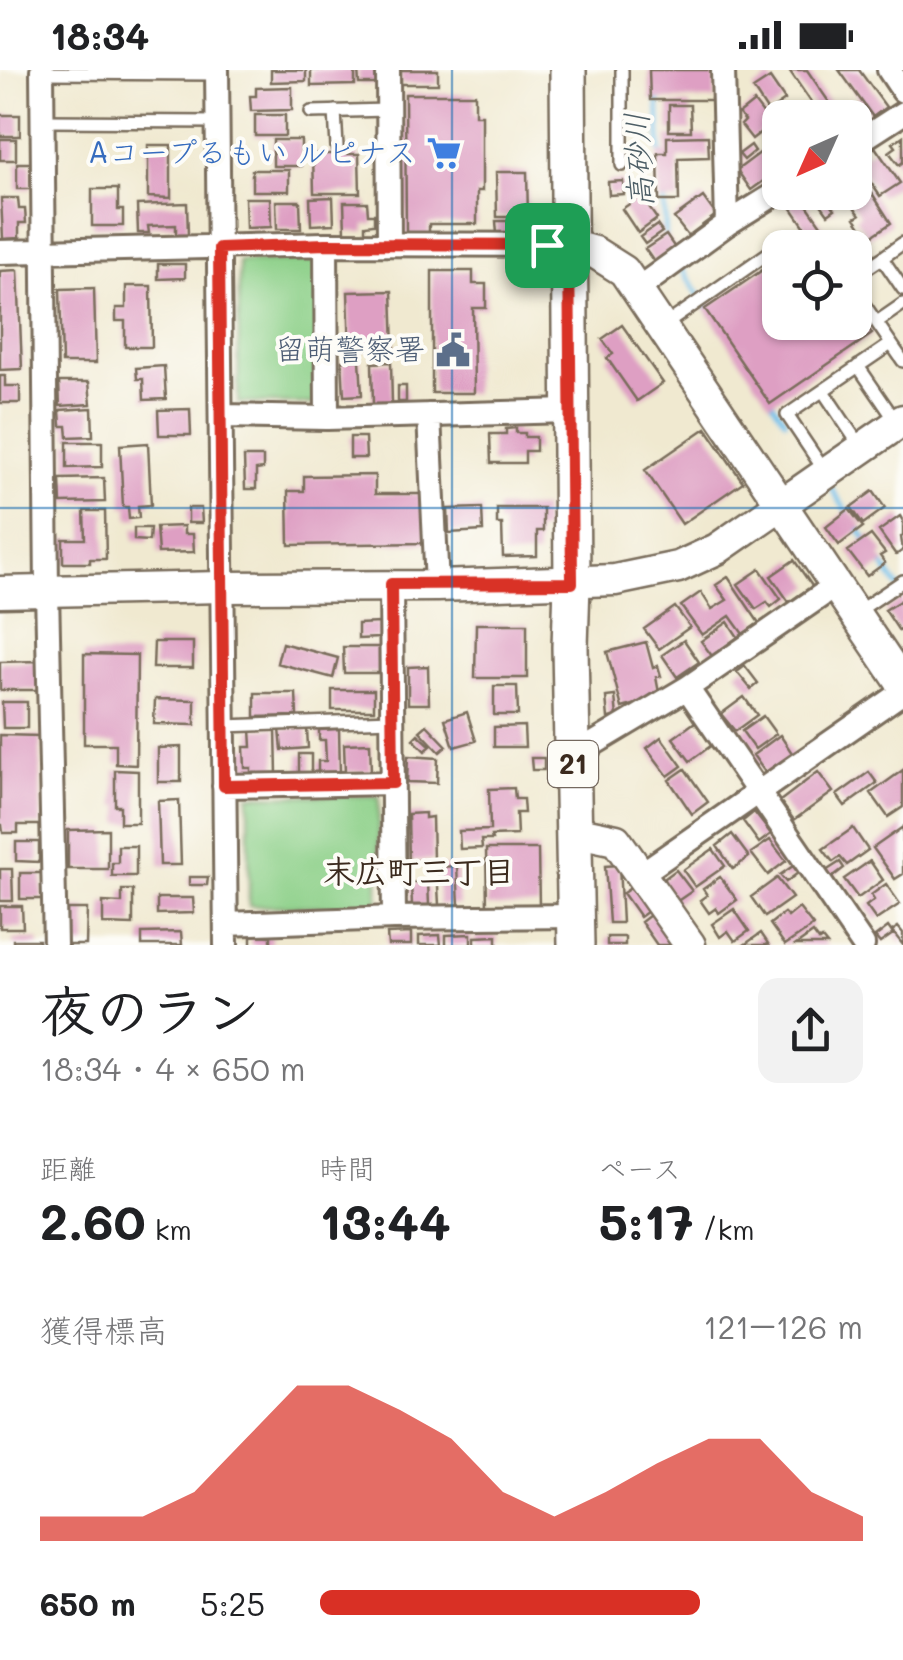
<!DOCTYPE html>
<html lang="ja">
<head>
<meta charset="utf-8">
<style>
  :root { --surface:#fff; --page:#f2f2f2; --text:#202124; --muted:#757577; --accent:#d93025 }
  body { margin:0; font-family:Mali,"Klee One",sans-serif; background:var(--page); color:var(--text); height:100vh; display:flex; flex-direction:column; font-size:38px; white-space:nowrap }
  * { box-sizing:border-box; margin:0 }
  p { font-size:32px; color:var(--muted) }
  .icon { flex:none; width:55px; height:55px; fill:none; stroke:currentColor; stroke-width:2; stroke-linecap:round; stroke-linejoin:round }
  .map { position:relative; height:875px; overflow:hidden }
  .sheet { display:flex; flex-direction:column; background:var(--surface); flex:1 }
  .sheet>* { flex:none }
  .needle { width:65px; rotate:225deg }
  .tools { position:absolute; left:762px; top:30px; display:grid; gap:20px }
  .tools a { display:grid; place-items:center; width:110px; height:110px; border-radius:20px; background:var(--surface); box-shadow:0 2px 8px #0004; font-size:50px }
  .pin { position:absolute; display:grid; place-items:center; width:85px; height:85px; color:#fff; margin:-42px; border-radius:20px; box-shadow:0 5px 15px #0006 }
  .round { display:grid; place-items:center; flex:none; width:105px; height:105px; border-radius:20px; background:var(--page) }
  .overview { display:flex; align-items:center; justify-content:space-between; height:170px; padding:0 40px }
  h1 { font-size:55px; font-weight:800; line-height:75px }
  .metrics { display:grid; grid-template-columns:repeat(3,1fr); gap:15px; height:170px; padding:10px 40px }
  .metrics div { display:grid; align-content:center }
  .metrics b { font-size:50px; font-weight:800 }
  .metrics small { font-size:28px; font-weight:400 }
  .metrics p { font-size:28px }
  .chart { height:280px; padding:20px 40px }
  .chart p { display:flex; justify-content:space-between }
  .chart svg { width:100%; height:180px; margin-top:10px; fill:var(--accent); opacity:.7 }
  ul { padding:0 40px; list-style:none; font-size:32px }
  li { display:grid; grid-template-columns:160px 120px 1fr; align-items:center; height:75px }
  li i { height:25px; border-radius:12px; background:var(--accent) }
  .status { display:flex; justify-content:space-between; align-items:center; height:70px; padding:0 50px; background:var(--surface); direction:ltr }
  .status svg { height:28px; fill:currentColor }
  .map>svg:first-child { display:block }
  .green { fill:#8dd089; stroke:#647d54; stroke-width:2.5 }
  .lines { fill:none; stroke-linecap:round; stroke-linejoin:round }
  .stream { stroke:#6fc0eb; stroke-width:5 }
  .building { fill:#de9fc3 }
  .lane-casing { stroke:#7a6d5c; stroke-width:16 }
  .street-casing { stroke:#7a6d5c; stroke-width:28 }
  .secondary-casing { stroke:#7a6d5c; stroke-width:35 }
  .primary-casing { stroke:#7a6d5c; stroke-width:40 }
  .lane { stroke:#fff; stroke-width:11 }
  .street { stroke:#fff; stroke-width:22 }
  .secondary { stroke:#fff; stroke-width:30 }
  .primary { stroke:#fff; stroke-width:35 }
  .route-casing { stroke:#fff; stroke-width:20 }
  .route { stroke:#d93025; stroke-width:12 }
  .grid { fill:none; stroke:#1f6fb2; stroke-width:2.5; stroke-opacity:0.55 }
  .labels { text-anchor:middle; stroke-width:8; stroke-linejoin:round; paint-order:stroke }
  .shield { fill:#fdfcf7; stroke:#75695f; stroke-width:2.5 }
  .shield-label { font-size:28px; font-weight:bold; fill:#3b2a1e }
  .shop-label { font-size:30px; fill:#366cbe; stroke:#fdfcf7; text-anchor:end }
  .service-label { font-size:30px; fill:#4e5e75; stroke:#fdfcf7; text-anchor:end }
  .water-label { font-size:32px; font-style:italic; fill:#4d5e66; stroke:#fdfcf7 }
  .neighbourhood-label { font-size:32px; font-weight:bold; fill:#3b2a1e; stroke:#fdfcf7 }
</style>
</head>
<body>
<div class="status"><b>18:34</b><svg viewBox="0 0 49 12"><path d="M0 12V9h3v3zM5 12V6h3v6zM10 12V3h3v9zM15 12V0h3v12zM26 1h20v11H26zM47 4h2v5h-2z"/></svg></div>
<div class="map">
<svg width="903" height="875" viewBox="0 0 903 875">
  <rect width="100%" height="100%" fill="#fdfcf7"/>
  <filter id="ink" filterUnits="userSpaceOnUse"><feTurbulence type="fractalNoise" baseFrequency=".01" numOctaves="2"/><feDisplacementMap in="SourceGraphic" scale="20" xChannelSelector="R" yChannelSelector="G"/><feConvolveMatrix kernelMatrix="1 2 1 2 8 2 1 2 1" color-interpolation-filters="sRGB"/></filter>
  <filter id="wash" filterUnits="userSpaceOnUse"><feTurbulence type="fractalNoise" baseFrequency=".0048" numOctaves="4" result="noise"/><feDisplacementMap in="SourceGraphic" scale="40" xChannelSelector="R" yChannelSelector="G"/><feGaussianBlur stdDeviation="2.25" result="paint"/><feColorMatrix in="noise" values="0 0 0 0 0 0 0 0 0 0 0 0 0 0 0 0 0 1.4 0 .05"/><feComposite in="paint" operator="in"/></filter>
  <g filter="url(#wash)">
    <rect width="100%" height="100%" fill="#f0e9d0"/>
    <path class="green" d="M239,191H319L318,334L238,333Z
      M249,725L379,726L378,837L249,836Z"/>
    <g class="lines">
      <path class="stream" d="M658,28L661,87
        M664,128L666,172
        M681,198L711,243
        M771,330L785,350
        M828,413L849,445
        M856,454L869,474
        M881,492L903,524"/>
    </g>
    <g id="blocks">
      <path class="building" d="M271,0H306V11L271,12Z
        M311,0H355V15L311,16Z
        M358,0H379V14H359Z
        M401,0H438V14H401Z
        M649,0H715V30H650Z
        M789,0H807L840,48H822Z
        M839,0H859L886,37L873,47Z
        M770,8L785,30L768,42L753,19Z
        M292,17V40L251,41L250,26H256V18Z
        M405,24H475V45H482V121H477V154H429V165H406Z
        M754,32L771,54L752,69L741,55L745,51L739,44Z
        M669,35H690L691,61H669Z
        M0,45H20V66H0Z
        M255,45H285V66H255Z
        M708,66L709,87L678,88L679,131H659L658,83H667V67Z
        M903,66V92L899,95L889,82L896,77L893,73Z
        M0,69H16V90H0Z
        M273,70H301V96H273Z
        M148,75H171V128L148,127Z
        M751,75L755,81L744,90L739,84Z
        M875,77L900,113L880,126L856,91Z
        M765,79L780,99L751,120L737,100Z
        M313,84H359L360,123H314Z
        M17,93H31V119H17Z
        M252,100H289V121H252Z
        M496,102H527L528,147H497Z
        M623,111L624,124L609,125L608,112Z
        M868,117L891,153L869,168L855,148L860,145L849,130Z
        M92,119H118V140H123V156H92Z
        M812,122H822L835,139L828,144Z
        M800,125L823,158L811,166L789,134Z
        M641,126L657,149L638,163L622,139Z
        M333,127L334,154L311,155L310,128Z
        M703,127L716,145L688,166L674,148Z
        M1,128H18L19,139H25L26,153H19V168L3,169Z
        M245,128H270L271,157L246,158Z
        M276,131H300L301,159H277Z
        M344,132H367L368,144H374V154L365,155V162H345Z
        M187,133L188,165H176V155L148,156L149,163H138L137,135Z
        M496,151H537V163L497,164Z
        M657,155L662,162L645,174L640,167Z
        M666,165L675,178L654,192L645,179Z
        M843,168L850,178H830Z
        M780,188V252H855V239L872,264L770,334L705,239Z
        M158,194H185V208L158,209Z
        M18,200L22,299L0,300V201Z
        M432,201H473V214H486V238H473L474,323H432Z
        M126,216H151L152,277H125V251H116V238H126Z
        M94,218L96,293H62L60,219Z
        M392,221L394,278L350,280L348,222Z
        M622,255L663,313L637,331L607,288L613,284L602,269Z
        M342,290H360L362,325L344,326Z
        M391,292L392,334H373L372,293Z
        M164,296L166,329L144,330L143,309H137L136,298Z
        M0,306H5V316H20V333H0Z
        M59,312H89L91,334L60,336Z
        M398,316H406V332H398Z
        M92,338L93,366L68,367L67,356H61L60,340Z
        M190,339L191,365H159L158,340Z
        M516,358V363H525V367H536V381H525V393H491L490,364H506V359Z
        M706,358L743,412L682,454L645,400Z
        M350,367H365L366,388H350Z
        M67,372H102V397L67,398Z
        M148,373L151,435L138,436L139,448L129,449L128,437H123L120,375Z
        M244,387H263V399L256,400V419H245Z
        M375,405V424H426L427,473L289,475L288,421H304V406Z
        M104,408L105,432L61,433L60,409Z
        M873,421L885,438L863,454L851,437Z
        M188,438H201L202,453H188Z
        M482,438L483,461L449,463L448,439Z
        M497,438H543V461H537V486L503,487L502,454H497Z
        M849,439L863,457L839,475L826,457Z
        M84,441H105L106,489H90V493H63V469H85Z
        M900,446L903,451V466L901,467L903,480L896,485L879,461Z
        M184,456V464H193L194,482L158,483L156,457Z
        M134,458H150L149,471L134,470Z
        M871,465L885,483L880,486L885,493L867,506L848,481Z
        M794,490L812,516L789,532L771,506Z
        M760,499L781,529L771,537L767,532L756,539L738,514Z
        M728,507L759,553L743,564L730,546L702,565L681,536L701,522L712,539L727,530L716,515Z
        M903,529V558L899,561L885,540Z
        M675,537L690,557L659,579L644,559Z
        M728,552L738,567L712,586L701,571Z
        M379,553V568L358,569V554Z
        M476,554H527V608H475Z
        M684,570L699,592L677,607L662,585Z
        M154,572H193V598H153Z
        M646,572L653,598L658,596L661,606L656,607L659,623L651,625L652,630L622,638L607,582Z
        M282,573L338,588L333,608L277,593Z
        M343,577H379V603H344Z
        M84,584L137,585L136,695L116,694V674H84Z
        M38,591L39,620H0V592Z
        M428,596L429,634H408V597Z
        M745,596L758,613L751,619L737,602Z
        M494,616H517L518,645H494Z
        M332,620H374V640H332Z
        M255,623H296L297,646L255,647Z
        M615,626L617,647L608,648L606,627Z
        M744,627L757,645L735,661L721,644Z
        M155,629L195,630V655L154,654Z
        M2,632H27V658H3Z
        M467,642L476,671L454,677L445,649Z
        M763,646L776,664L755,679L742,661Z
        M695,652L712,675L690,691L673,668Z
        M427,655L447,676L440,682L420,661Z
        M524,656L525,677H494V657Z
        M276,658L277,705H251V698H245L244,677H252L251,659Z
        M307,658L308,678L282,680L280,659Z
        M339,659L340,703L318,704V691H326L325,670H319V660Z
        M418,664L431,676L425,681L413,669Z
        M0,665L40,666L41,755H18V763H3L2,755H0Z
        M780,665L794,686L767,705L753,685Z
        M661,667L682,696L668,706L647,678Z
        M370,673L371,701L345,702L344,674Z
        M181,677V712H158V678Z
        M299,684H311V703H299Z
        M408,686L438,688L437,713L407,712Z
        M531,688H544V700H532Z
        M685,699L708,732L692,744L669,710Z
        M115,700L138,701V753H120V736H115Z
        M903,700V737L888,747L871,723Z
        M818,702L833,722L794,750L780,731Z
        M869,702L877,713L845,736L837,725Z
        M514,718L515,729H523L524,743H516L517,765L491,766L492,770H481L482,778L460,779L459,761L490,760L489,719Z
        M179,730L181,795H160L158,731Z
        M754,742L771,764L759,773L743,751Z
        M425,743V748L432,747L433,790L409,791L408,744Z
        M903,757V804L895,809L873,778Z
        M853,758L868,780L847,795L840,787L833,792L823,779Z
        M108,759V799H68V760Z
        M732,764L749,787L733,799L717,776Z
        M770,770L786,791L768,805L751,783Z
        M16,772H39V792L16,791Z
        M118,776H136V806H112V793H118Z
        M486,779H538L539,836L487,837Z
        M713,779L725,796L695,817L683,800Z
        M870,791L883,810L858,828L844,809Z
        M840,792L844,798L831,808L826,801Z
        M619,795L622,853H609L605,796Z
        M457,796L459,835H439L437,797Z
        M793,796L798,803L786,812L780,805Z
        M0,799H12L13,831H0Z
        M676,800L692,821L676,832L661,811Z
        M20,803H42V829H20Z
        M189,807H208L207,815H189Z
        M720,807L737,830L719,843L716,838L709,843L700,830L707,825L703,819Z
        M777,808L792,828L765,847L751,827Z
        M428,812L429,835H412L411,813Z
        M886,814L900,834L876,850L866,836L874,830L871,825Z
        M635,815L651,839L640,847L623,823Z
        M122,820H133V855L103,854V832L122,833Z
        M157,828H193L194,843L157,844Z
        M0,836H22L23,858H0Z
        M799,838L813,856L785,875L770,854L784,843L788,847Z
        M67,839H87L86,875H67Z
        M734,839L749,861L735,871L728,861L720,867L712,854Z
        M654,842L677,875H657L641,852Z
        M888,857L893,864L880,873L875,867Z
        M898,857L903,863V875L892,861Z
        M181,862L182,875H142V863Z
        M411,863V875H388L387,864Z
        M761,863L769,875H744Z
        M813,863L819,871L822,869L827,875H796Z
        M471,864V875H446V865Z
        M251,865L271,866V875H251Z
        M440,865L441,875H419V866Z
        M497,866V875H475V867Z
        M607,867H625V875H607Z
        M13,870H39V875H13Z"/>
    </g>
  </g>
  <g filter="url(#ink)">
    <use href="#blocks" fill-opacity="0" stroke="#7a6d5c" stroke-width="2.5"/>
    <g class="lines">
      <g class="lane-casing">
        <path id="lane" d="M622,0V95
          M42,3L217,4
          M335,41L337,77
          M311,42L388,40
          M43,51L217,52
          M882,188L903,173
          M855,206L882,188L903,219
          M855,221L903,291
          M877,252L903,234
          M662,257L790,168
          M858,296L895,350
          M823,321L862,379
          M826,403L787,345L891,274
          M857,542L903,511
          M224,656L392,650"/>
      </g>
      <g class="street-casing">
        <path id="street" d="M42,0L47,521L55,875
          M217,0L226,875
          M388,0L389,174
          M723,0L727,154
          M889,0L903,21
          M855,74L903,43
          M326,174L327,348
          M0,182L326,174L569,175
          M636,220L727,154L780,121
          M429,345L437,516
          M221,346L327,348L569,341
          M391,515L394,848
          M687,618L863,875
          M573,686L687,618L835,516
          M224,716L393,713
          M641,804L903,622
          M226,854L394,848L576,846"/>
      </g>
      <g class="secondary-casing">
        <path id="secondary" d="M569,175L594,182L624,201L903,615
          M0,522L222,517L437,516L615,510L678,497L717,479L903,350
          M573,761L616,770L690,875"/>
      </g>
      <g class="primary-casing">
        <path id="primary" d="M568,0L572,513L570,577L576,875"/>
      </g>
      <use href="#lane" class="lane"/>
      <use href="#street" class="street"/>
      <use href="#secondary" class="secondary"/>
      <use href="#primary" class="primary"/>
    </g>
  </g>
  <g class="lines" filter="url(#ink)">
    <g class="route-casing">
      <path id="route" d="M326,174L569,175L572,513L391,514L393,713L224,716L219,178Z"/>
    </g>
    <use href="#route" class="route"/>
  </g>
  <path class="grid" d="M452,0V875M0,438H903"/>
  <defs>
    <g id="supermarket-bare" transform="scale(2.7)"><path d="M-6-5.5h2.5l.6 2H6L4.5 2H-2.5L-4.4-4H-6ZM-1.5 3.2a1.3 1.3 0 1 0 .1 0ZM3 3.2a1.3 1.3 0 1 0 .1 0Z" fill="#3f7fe0" stroke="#fdfcf7" stroke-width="2.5" paint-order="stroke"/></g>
    <g id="civic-bare" transform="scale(2.7)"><path d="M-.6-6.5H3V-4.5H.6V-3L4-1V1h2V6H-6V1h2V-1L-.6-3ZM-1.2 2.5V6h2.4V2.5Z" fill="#5c6f8a" stroke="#fdfcf7" stroke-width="2.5" paint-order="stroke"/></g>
  </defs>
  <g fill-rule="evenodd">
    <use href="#supermarket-bare" x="444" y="83"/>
    <use href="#civic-bare" x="453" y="280"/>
  </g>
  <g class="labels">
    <rect class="shield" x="548" y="671" width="50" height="46" rx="8"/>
    <g class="shield-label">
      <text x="573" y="704">21</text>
    </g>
    <g class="shop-label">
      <text x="416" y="93">Aコープるもい ルピナス</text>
    </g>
    <g class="service-label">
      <text x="425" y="290">留萌警察署</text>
    </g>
    <g class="water-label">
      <text transform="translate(639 90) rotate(-93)" y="11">高砂川</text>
    </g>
    <g class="neighbourhood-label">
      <text x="419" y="813">末広町三丁目</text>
    </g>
  </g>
</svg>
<div class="tools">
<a><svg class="needle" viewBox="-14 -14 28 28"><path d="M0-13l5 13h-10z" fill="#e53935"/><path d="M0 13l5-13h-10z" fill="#757577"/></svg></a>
<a><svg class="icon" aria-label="locate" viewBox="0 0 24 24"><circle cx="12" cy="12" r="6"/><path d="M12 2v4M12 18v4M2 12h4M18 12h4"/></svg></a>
</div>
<div class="pin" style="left:547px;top:175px;background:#1e9e55"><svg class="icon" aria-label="arrive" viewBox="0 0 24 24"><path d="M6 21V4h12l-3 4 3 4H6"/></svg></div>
</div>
<section class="sheet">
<div class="overview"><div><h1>夜のラン</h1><p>18:34 · 4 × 650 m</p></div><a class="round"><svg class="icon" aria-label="share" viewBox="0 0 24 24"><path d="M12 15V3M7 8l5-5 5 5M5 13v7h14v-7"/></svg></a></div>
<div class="metrics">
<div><p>距離</p><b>2.60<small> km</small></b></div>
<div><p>時間</p><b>13:44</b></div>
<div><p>ペース</p><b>5:17<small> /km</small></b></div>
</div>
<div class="chart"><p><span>獲得標高</span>121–126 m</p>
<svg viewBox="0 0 160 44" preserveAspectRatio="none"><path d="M0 44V38L10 38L20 38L30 32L40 19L50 6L60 6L70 12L80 19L90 32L100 38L110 32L120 25L130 19L140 19L150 32L160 38V44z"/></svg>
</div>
<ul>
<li><b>650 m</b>5:25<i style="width:70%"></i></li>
</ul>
</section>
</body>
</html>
